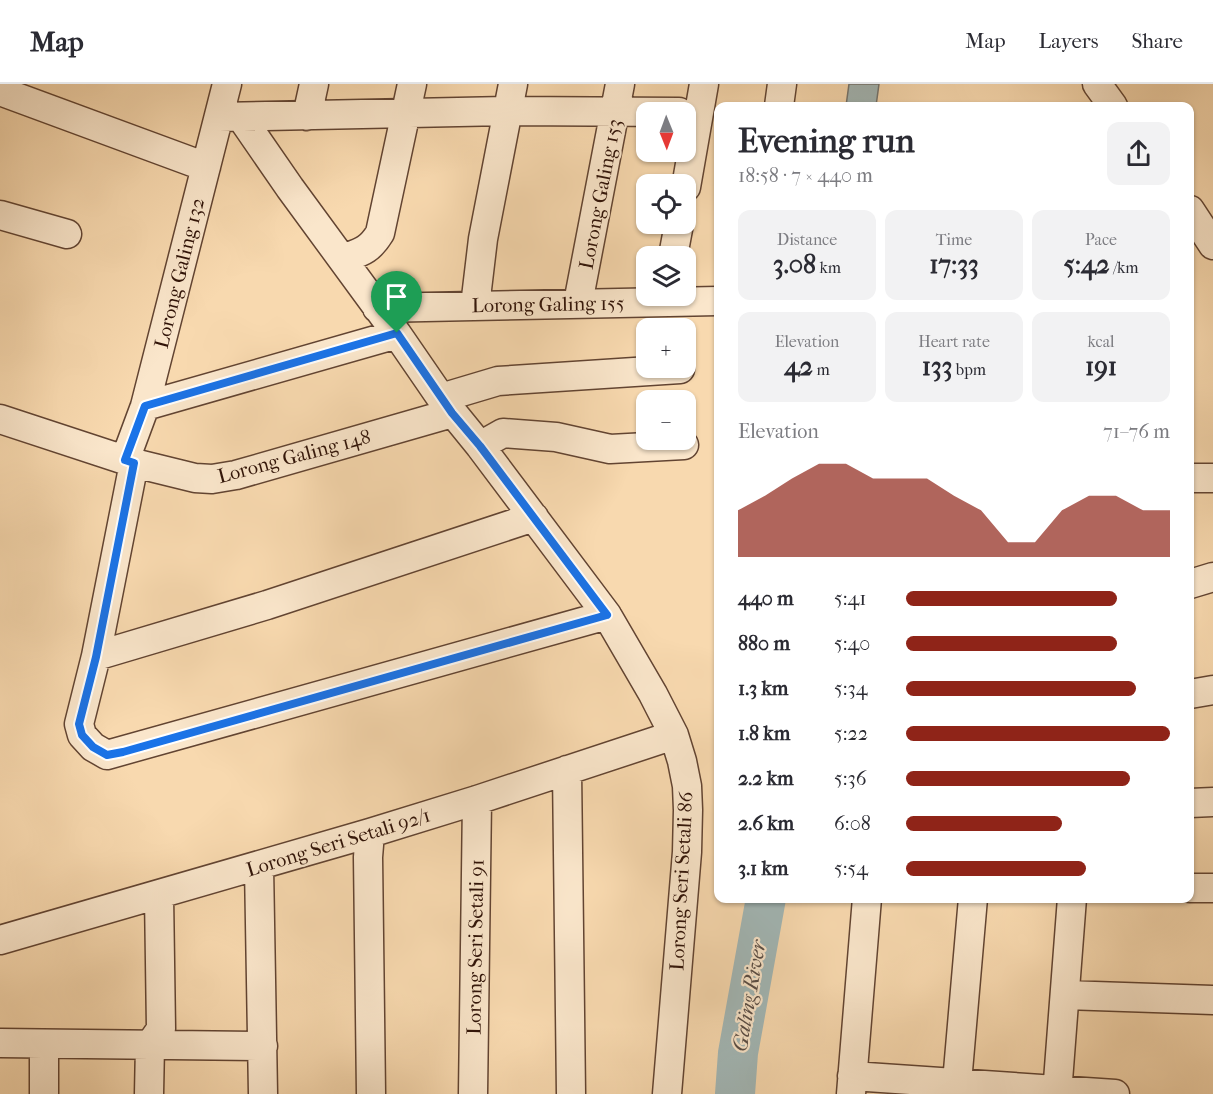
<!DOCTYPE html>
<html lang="en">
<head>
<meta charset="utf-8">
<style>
  :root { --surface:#fff; --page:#f2f2f3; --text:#2b2b33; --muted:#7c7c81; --line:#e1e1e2; --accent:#8f2418 }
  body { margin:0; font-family:"IM FELL French Canon",serif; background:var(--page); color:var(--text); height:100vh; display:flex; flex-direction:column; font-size:22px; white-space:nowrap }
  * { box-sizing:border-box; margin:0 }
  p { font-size:20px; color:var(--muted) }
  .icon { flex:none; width:33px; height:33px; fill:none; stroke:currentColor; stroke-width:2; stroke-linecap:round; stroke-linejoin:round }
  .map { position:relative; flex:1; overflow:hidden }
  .side { position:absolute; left:714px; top:18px; width:480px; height:801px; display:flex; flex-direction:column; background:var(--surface); border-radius:12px; box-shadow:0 2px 4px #0004 }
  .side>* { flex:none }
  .needle { width:39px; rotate:179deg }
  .fabs { position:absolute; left:636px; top:18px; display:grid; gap:12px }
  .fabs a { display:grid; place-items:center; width:60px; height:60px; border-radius:12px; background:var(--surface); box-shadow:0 2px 4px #0004; font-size:30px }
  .pin { position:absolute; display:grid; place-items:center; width:51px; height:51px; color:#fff; margin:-62px -26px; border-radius:50% 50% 50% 0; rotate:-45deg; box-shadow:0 0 6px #0007 }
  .pin .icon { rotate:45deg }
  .round { display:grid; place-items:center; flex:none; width:63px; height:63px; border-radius:12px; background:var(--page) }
  .summary { display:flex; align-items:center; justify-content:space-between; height:102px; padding:0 24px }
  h1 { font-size:33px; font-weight:700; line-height:45px }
  .figures { display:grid; grid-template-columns:repeat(3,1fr); gap:9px; height:102px; padding:6px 24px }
  .figures div { display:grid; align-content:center; border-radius:12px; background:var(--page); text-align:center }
  .figures b { font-size:26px; font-weight:700 }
  .figures small { font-size:16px; font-weight:400 }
  .figures p { font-size:16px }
  .chart { height:168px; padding:12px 24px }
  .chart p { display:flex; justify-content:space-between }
  .chart svg { width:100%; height:108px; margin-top:6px; fill:var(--accent); opacity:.7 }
  ul { padding:0 24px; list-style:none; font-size:20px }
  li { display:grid; grid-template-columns:96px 72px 1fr; align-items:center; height:45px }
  li i { height:15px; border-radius:8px; background:var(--accent) }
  header { display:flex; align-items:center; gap:36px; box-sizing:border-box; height:84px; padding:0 30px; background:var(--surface); border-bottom:2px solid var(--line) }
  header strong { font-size:28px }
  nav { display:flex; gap:33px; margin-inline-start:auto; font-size:21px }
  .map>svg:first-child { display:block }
  .water { fill:#a2b7b6; stroke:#747570; stroke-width:1.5 }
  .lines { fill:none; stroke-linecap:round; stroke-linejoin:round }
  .river { stroke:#a2b7b6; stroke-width:40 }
  .minor-casing { stroke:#624432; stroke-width:31 }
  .minor { stroke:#fae6cb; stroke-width:28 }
  .route-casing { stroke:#fff; stroke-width:12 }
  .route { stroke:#1a73e8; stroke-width:8 }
  .labels { text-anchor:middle; stroke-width:4.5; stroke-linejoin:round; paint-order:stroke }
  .street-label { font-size:20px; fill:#301308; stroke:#fae6cb }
  .water-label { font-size:21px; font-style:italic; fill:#584c45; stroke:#fae6cb }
</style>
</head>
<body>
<header>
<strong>Map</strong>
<nav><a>Map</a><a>Layers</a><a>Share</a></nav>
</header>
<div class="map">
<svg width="1213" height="1010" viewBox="0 0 1213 1010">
  <rect width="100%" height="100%" fill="#f8d9af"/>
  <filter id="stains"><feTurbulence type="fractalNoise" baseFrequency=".00333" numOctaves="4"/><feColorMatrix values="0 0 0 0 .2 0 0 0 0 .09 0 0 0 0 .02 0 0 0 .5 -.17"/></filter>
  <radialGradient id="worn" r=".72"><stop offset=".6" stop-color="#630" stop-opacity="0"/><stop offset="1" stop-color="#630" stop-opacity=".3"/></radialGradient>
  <path class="water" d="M849,0H879L876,22H846Z"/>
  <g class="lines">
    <path class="river" d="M735,1010L738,969L766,814"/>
    <g class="minor-casing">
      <path id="minor" d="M1097,0L1113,22
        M0,7L206,83
        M779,22L782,0
        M307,32L314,0
        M219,33L506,27L679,28
        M241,33L290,104L397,250L441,314L480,362L607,531L653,610L674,651L682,677L687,702L688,726L687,768L667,1010
        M686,103L704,0
        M1190,126L1213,161
        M0,131L67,150
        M673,172L679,140
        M342,175C361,168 369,167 380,149L412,0
        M578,219L620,0
        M475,222L483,155L513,0
        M377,224L718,217
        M441,314L498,297L680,285
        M145,322L397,250
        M0,335L134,379L195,394L212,395L236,391L452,329
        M480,362L503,349L556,353L610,365L684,361
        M125,376L145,322L227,0
        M134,379L96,572L79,640L82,651L93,663L107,671L607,531
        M1190,394H1213
        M1190,500L1213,493
        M96,572L267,521L534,433
        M1190,610L1213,606
        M567,686L571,1010
        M1190,719L1213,718
        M370,749L368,773L371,1010
        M259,782L263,1010
        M1190,804H1213
        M0,856L370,749L477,716L674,651
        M1065,911L1213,916
        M0,959L263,962
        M150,961L161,945L159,811
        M852,992L1115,1010
        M44,1010V960
        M149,1010L150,961
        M473,1010L477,716
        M851,1010L867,814
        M956,1010L973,814
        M1057,1010L1072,814"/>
    </g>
    <use href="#minor" class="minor"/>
  </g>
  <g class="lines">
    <g class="route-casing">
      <path id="route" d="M397,249L452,329L480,362L607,531L123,668L107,671L93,663L82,651L79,640L96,573L134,379L125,376L145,322Z"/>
    </g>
    <use href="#route" class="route"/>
  </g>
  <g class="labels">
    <g class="street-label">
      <text transform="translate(600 110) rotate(-79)" y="7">Lorong Galing 153</text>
      <text transform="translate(179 189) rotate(-76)" y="7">Lorong Galing 132</text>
      <text transform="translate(548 220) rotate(-1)" y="7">Lorong Galing 155</text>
      <text transform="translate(294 372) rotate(-15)" y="7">Lorong Galing 148</text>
      <text transform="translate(338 758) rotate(-17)" y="7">Lorong Seri Setali 92/1</text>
      <text transform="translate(681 797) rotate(-87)" y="7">Lorong Seri Setali 86</text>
      <text transform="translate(475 863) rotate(-89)" y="7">Lorong Seri Setali 91</text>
    </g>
    <g class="water-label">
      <text transform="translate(749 912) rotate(-80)" y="7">Galing River</text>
    </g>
  </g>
  <rect width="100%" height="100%" filter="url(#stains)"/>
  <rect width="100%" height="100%" fill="url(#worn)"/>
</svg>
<div class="fabs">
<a><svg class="needle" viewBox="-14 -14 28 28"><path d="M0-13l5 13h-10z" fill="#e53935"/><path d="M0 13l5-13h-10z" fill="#7c7c81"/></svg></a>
<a><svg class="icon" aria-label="locate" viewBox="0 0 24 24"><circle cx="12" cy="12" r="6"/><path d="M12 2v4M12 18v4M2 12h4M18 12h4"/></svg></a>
<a><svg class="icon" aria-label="layers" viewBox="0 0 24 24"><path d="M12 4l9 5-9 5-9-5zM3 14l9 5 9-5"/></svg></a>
<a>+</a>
<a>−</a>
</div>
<div class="pin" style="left:397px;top:249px;background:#1e9e55"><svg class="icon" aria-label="arrive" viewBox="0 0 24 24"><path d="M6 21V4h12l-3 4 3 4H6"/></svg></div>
<section class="side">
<div class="summary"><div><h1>Evening run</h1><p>18:58 · 7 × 440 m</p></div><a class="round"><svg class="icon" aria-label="share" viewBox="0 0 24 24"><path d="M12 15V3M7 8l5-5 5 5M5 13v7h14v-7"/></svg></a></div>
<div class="figures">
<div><p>Distance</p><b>3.08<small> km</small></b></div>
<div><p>Time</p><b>17:33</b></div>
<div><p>Pace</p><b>5:42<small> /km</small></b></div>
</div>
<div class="figures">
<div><p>Elevation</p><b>42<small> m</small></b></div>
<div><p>Heart rate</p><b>133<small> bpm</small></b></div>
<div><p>kcal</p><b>191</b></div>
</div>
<div class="chart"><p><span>Elevation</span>71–76 m</p>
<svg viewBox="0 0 160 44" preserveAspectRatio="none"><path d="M0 44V25L10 19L20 12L30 6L40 6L50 12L60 12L70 12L80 19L90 25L100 38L110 38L120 25L130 19L140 19L150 25L160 25V44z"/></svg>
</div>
<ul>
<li><b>440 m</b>5:41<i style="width:80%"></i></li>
<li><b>880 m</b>5:40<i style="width:80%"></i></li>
<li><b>1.3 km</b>5:34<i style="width:87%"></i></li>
<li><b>1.8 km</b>5:22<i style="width:100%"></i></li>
<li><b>2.2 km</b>5:36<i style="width:85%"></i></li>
<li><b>2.6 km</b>6:08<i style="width:59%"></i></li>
<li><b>3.1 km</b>5:54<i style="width:68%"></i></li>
</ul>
</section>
</div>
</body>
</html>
